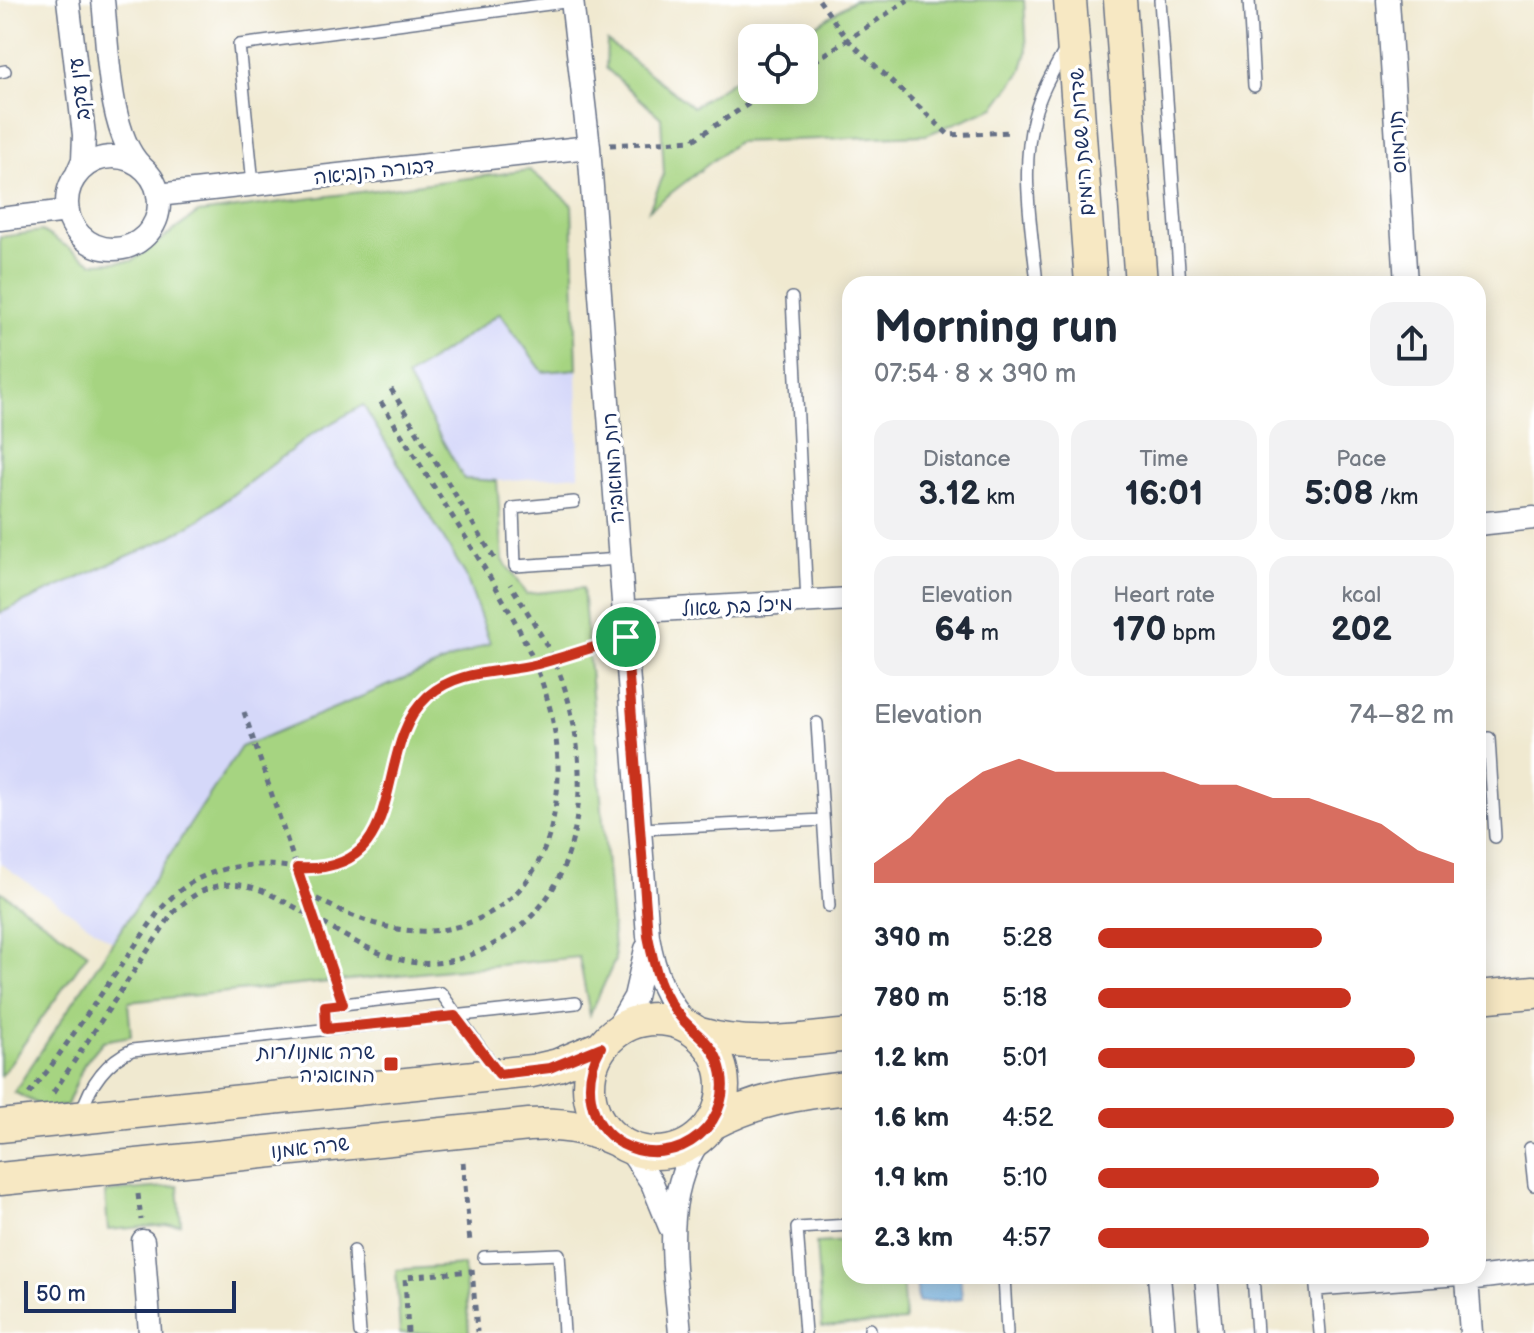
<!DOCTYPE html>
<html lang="en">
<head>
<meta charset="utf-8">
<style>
  :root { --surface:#fff; --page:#f2f2f3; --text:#1f2937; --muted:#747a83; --accent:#c8321e }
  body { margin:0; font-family:"Balsamiq Sans","Playpen Sans Hebrew",sans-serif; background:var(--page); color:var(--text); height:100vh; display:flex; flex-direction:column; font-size:30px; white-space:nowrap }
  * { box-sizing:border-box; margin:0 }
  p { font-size:26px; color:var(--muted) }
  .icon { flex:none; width:44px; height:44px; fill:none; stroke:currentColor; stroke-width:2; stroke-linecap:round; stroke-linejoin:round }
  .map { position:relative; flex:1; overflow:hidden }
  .side { position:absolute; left:842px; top:276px; width:644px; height:1008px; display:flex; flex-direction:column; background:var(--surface); border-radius:24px; box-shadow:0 4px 20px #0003 }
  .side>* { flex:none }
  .fabs { position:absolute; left:738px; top:24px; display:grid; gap:16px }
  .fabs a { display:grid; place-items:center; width:80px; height:80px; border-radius:16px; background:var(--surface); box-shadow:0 4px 20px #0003; font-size:40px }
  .scale { position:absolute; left:24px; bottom:20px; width:212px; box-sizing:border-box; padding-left:8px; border:4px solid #1b2f5e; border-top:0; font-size:22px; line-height:28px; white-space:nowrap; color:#1b2f5e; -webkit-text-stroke:6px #fff; paint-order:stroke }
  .pin { position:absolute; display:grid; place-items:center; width:68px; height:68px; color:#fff; margin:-34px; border:4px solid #fff; border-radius:50%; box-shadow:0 2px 8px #0007 }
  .round { display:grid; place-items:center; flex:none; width:84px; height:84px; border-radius:24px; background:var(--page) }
  .head { display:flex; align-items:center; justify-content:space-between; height:136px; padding:0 32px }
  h1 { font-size:44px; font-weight:600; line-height:60px }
  .figures { display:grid; grid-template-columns:repeat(3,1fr); gap:12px; height:136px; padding:8px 32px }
  .figures div { display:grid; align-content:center; border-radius:20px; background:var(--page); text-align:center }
  .figures b { font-size:34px; font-weight:600 }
  .figures small { font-size:22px; font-weight:400 }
  .figures p { font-size:22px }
  .chart { height:224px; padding:16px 32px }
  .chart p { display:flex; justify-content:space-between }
  .chart svg { width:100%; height:144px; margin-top:8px; fill:var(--accent); opacity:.7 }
  ul { padding:0 32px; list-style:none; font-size:26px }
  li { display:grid; grid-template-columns:128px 96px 1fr; align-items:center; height:60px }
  li i { height:20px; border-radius:10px; background:var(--accent) }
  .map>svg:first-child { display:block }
  .built { fill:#d5d8f9 }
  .green { fill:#a6d481; stroke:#608270; stroke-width:2 }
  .water { fill:#6baddf; stroke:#436e9e; stroke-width:2 }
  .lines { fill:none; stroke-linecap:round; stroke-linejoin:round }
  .lane-casing { stroke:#667086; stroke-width:14 }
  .street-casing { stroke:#667086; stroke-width:25 }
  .secondary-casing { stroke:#667086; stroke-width:35 }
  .path { stroke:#667086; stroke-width:5; stroke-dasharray:6 6; stroke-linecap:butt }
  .lane { stroke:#fff; stroke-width:11 }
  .street { stroke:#fff; stroke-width:22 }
  .secondary { stroke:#f7e8c3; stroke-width:32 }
  .route-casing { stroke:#fff; stroke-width:16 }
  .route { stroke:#c8321e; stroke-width:10 }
  .poi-dot { fill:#c8321e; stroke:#fff; stroke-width:3 }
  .labels { text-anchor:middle; stroke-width:7; stroke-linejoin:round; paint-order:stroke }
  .street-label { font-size:20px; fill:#1b2f5e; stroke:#fff }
  .poi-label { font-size:20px; fill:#1b2f5e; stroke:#fff; text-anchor:end }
</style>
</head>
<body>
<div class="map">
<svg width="1534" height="1333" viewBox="0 0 1534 1333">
  <rect width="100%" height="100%" fill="#fff"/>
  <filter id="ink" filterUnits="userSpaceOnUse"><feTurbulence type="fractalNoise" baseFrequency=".0125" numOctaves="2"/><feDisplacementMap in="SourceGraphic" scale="16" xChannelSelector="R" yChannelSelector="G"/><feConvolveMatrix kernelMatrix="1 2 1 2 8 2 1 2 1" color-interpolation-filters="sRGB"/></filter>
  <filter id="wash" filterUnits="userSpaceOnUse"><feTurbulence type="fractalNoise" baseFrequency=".006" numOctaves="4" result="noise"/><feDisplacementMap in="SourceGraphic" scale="32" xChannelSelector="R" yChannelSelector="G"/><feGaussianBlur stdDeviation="1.8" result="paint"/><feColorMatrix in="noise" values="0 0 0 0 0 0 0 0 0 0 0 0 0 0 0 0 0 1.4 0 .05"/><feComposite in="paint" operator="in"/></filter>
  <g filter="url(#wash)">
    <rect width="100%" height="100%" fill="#f0e9d0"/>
    <path class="built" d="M500,312L543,372L577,369L579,475L497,481L464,479L406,377Z
      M363,405L465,574L490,644L241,747L113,942L0,863V613L168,538L202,518L311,435Z"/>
    <path class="green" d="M854,0H1024L1027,52L1021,72L995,107L926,135L737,142L649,210L664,174L661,118L606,68L607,41L693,107L752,68V90H804V38H797Z
      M530,170L572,205L577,369L543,372L500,313L407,377L464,479L497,481L503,560L526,594L583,588L615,960L590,1015L579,957L128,1002L131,1036L103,1041L84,1064L67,1105L47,1109L14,1092L241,747L490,643L465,574L363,405L311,435L202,518L168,538L0,613V237L42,231L93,263L132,261L198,213Z
      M0,891L88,953L1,1076L0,1075Z
      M178,1186L181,1224L108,1230L105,1192Z
      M850,1241V1276H902L905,1321L822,1327L816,1243Z
      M464,1265L469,1333H400L396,1270Z"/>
    <path class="water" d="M916,1276H960L962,1299L918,1302Z"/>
  </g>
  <g filter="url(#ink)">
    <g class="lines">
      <g class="lane-casing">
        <path id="lane" d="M1160,0L1180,284
          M1249,0L1254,86
          M0,72L5,71
          M253,184L239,45L572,1
          M1037,284C1032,230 1020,170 1034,117C1040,93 1053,71 1065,50
          M792,298L807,602
          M574,502L513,508L515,566L620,559
          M817,723L829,906
          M1478,739L1489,738L1495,837
          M641,829L823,820
          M326,1029L325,1006L441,993L496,1070
          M81,1114C89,1087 105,1062 132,1050L576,1003
          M1530,1148L1534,1185
          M354,1251L360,1333
          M484,1257L559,1254L564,1333
          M1004,1276L1007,1333
          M1253,1276L1257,1333
          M1315,1276L1320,1333
          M1317,1290L1467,1279
          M870,1329V1333
          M805,1333L797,1228L850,1225"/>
      </g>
      <g class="street-casing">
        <path id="street" d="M68,0L84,135L83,160L76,176
          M103,0C108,46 108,134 141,166
          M572,0L589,147L648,936C654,973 666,1002 691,1029
          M1388,0L1406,284
          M67 203a46 46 0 1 1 92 0a46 46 0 1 1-92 0Z
          M158,195L589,147
          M0,219L68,211
          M1478,524L1534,518
          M624,612L850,599
          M612,1036L635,997L646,949
          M627,1146L652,1183L670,1227
          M143,1241L150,1333
          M1159,1276L1164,1333
          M1206,1276L1211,1333
          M680,1333C674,1263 660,1193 704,1133
          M1471,1333L1467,1279L1534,1271"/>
      </g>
      <g class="secondary-casing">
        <path id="secondary" d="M1070,0L1091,284
          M1120,0L1141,284
          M1478,997L1534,992
          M589 1086a67 67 0 1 1 134 0a67 67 0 1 1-134 0Z
          M700,1034C749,1049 800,1040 850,1035
          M711,1124C759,1099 797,1093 850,1088
          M0,1126L532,1071L558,1065L601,1047
          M0,1179L529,1125C560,1123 590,1128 618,1141"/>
      </g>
      <path class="path" d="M819,0L847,39L949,135L1012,132
        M804,68L908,0
        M610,145L693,140L770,90
        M391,389L494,558
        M244,712L337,988
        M306,893C366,926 429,950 493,911C525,892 544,860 552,824C577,715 520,626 466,538C437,492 408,445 379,399
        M53,1093L172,914C190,895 213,881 241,885C260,887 275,897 291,905C331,926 372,958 418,963C453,966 486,951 514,931C590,877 590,760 562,680C550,646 529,615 510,584
        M29,1094L49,1069L157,914C188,873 232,861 281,866C303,869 327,871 347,860C413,823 374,724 444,685C471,669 503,670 533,665C556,661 581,650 603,644
        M463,1162L470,1243
        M138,1194L141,1220
        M472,1269L477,1332
        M408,1333L405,1277L472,1271"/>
      <use href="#lane" class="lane"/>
      <use href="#street" class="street"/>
      <use href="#secondary" class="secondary"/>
    </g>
  </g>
  <g class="lines" filter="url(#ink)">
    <g class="route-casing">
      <path id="route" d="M626,637L648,936C654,967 661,996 683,1020C696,1034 711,1042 718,1061C741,1120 677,1173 622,1144C587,1124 582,1080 601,1047L550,1068L499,1074L455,1016L326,1029L325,1006L343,1004L297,868C415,875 369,749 428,696C460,668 500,674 538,664C568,656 597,646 626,637Z"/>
    </g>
    <use href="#route" class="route"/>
  </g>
  <rect class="poi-dot" x="383" y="1056" width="16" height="16" rx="4"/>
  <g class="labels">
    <g class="street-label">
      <text transform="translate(79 89) rotate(-97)" y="7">עין עקב</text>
      <text transform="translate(1081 142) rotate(-94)" y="7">שדרות ששת הימים</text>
      <text transform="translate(1397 142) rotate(-94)" y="7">תורמוס</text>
      <text transform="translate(374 171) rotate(-6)" y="7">דבורה הנביאה</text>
      <text transform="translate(613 468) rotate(-94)" y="7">רות המואביה</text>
      <text transform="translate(737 606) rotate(-3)" y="7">מיכל בת שאול</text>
      <text transform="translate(310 1147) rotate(-6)" y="7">שרה אמנו</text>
    </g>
    <g class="poi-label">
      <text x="375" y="1059">שרה אמנו/רות<tspan x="375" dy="23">המואביה</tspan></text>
    </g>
  </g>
</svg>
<div class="fabs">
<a><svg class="icon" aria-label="locate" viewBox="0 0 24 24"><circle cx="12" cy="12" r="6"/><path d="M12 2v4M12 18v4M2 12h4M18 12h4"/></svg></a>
</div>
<div class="scale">50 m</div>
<div class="pin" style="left:626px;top:637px;background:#1e9e55"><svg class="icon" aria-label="arrive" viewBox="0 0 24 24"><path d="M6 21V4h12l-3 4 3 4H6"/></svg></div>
<section class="side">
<div class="head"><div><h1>Morning run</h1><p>07:54 · 8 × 390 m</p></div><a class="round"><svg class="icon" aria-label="share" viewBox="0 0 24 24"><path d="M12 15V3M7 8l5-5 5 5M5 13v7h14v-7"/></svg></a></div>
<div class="figures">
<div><p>Distance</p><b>3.12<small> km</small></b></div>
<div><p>Time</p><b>16:01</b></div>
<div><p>Pace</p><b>5:08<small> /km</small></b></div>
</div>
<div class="figures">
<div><p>Elevation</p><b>64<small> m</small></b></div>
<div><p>Heart rate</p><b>170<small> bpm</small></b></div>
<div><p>kcal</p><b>202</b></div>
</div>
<div class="chart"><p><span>Elevation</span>74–82 m</p>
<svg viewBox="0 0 160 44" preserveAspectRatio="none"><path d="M0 44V38L10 30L20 18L30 10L40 6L50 10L60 10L70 10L80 10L90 14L100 14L110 18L120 18L130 22L140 26L150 34L160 38V44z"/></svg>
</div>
<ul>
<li><b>390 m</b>5:28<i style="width:63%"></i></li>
<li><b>780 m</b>5:18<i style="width:71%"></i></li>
<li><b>1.2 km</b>5:01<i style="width:89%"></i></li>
<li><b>1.6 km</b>4:52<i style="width:100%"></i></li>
<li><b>1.9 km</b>5:10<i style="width:79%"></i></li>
<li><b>2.3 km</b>4:57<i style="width:93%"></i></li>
</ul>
</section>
</div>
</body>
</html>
